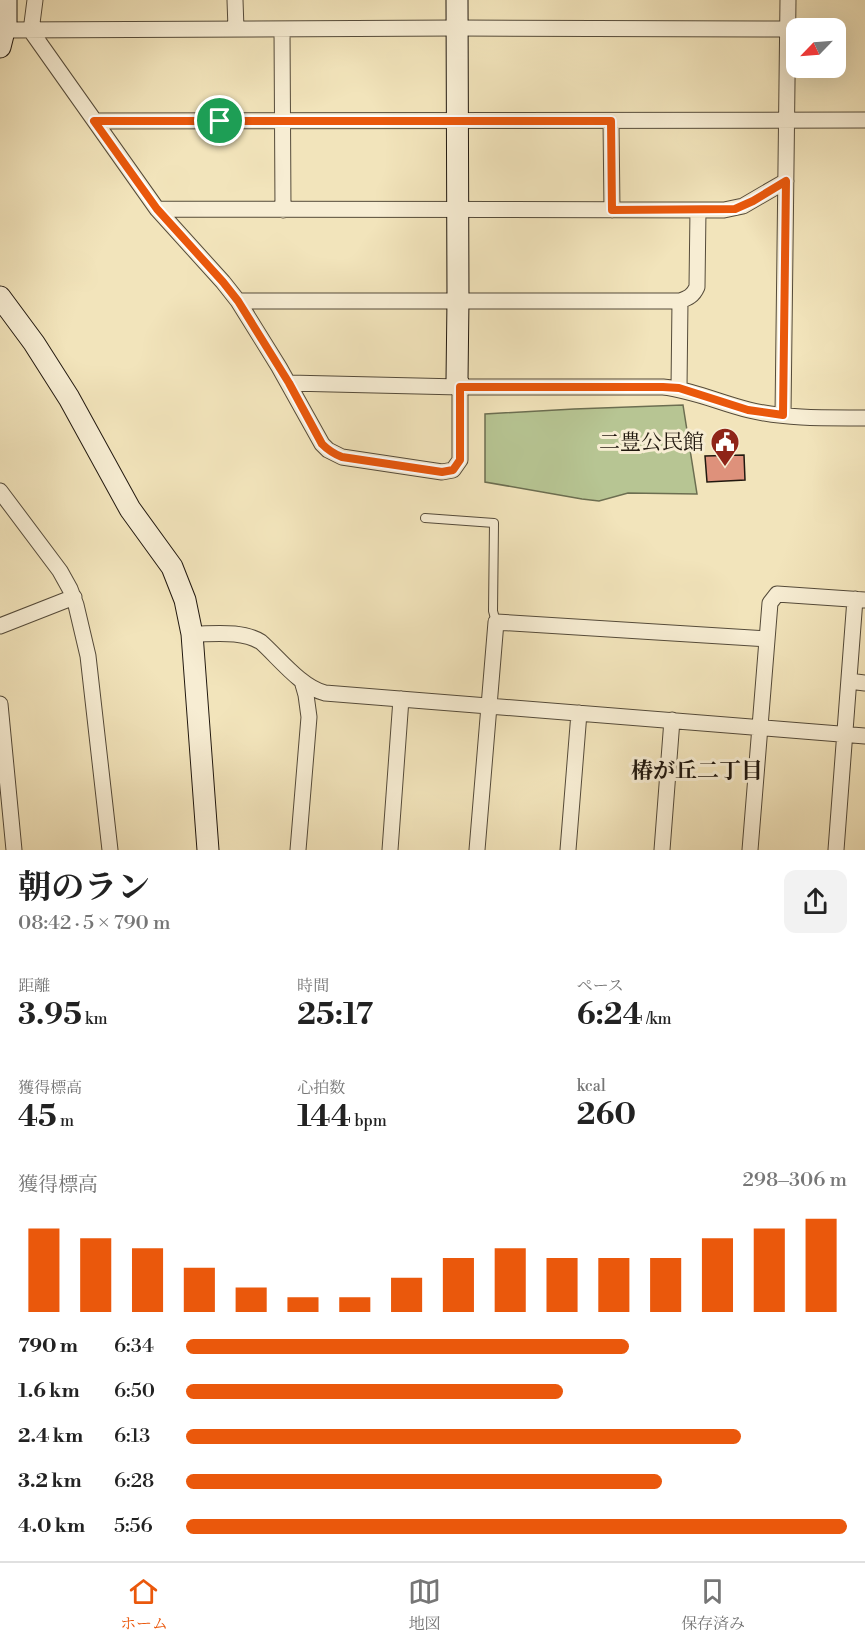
<!DOCTYPE html>
<html lang="ja">
<head>
<meta charset="utf-8">
<style>
  :root { --surface:#fff; --page:#f2f2f2; --text:#222; --muted:#767676; --line:#e0e0e0; --accent:#ea580c }
  body { margin:0; font-family:"Libre Bodoni","Noto Serif JP",serif; background:var(--page); color:var(--text); height:100vh; display:flex; flex-direction:column; font-size:22px; white-space:nowrap }
  * { box-sizing:border-box; margin:0 }
  p { font-size:20px; color:var(--muted) }
  .icon { flex:none; width:33px; height:33px; fill:none; stroke:currentColor; stroke-width:2; stroke-linecap:round; stroke-linejoin:round }
  .map { position:relative; height:850px; overflow:hidden }
  .panel { display:flex; flex-direction:column; background:var(--surface); flex:1 }
  .panel>* { flex:none }
  .needle { width:39px; rotate:245deg }
  .controls { position:absolute; left:786px; top:18px; display:grid; gap:12px }
  .controls a { display:grid; place-items:center; width:60px; height:60px; border-radius:12px; background:var(--surface); box-shadow:0 6px 24px #0002; font-size:30px }
  .pin { position:absolute; display:grid; place-items:center; width:51px; height:51px; color:#fff; margin:-26px; border:3px solid #fff; border-radius:50%; box-shadow:0 2px 6px #0007 }
  .round { display:grid; place-items:center; flex:none; width:63px; height:63px; border-radius:12px; background:var(--page) }
  .head { display:flex; align-items:center; justify-content:space-between; height:102px; padding:0 18px }
  h1 { font-size:33px; font-weight:700; line-height:45px }
  .metrics { display:grid; grid-template-columns:repeat(3,1fr); gap:9px; height:102px; padding:6px 18px }
  .metrics div { display:grid; align-content:center }
  .metrics b { font-size:30px; font-weight:700 }
  .metrics small { font-size:16px; font-weight:400 }
  .metrics p { font-size:16px }
  .chart { height:168px; padding:12px 18px }
  .chart p { display:flex; justify-content:space-between }
  .chart svg { width:100%; height:108px; margin-top:6px; stroke:var(--accent); stroke-width:6 }
  ul { padding:0 18px; list-style:none; font-size:20px }
  li { display:grid; grid-template-columns:96px 72px 1fr; align-items:center; height:45px }
  li i { height:15px; border-radius:8px; background:var(--accent) }
  .menu { display:flex; justify-content:space-around; align-items:center; height:84px; border-top:2px solid var(--line); background:var(--surface); font-size:16px; color:var(--muted) }
  .menu a { display:grid; justify-items:center; gap:3px }
  .menu .active { color:var(--accent) }
  .map>svg:first-child { display:block }
  .green { fill:#b7c593; stroke:#6c6e51; stroke-width:1.5 }
  .building { fill:#de917b; stroke:#21180f; stroke-width:1.5 }
  .lines { fill:none; stroke-linecap:round; stroke-linejoin:round }
  .lane-casing { stroke:#554b3a; stroke-width:10 }
  .street-casing { stroke:#554b3a; stroke-width:17 }
  .secondary-casing { stroke:#21180f; stroke-width:23 }
  .lane { stroke:#f7edd3; stroke-width:8 }
  .street { stroke:#f7edd3; stroke-width:15 }
  .secondary { stroke:#f7edd3; stroke-width:21 }
  .route-casing { stroke:#fff; stroke-width:12 }
  .route { stroke:#ea580c; stroke-width:8 }
  .labels { text-anchor:middle; stroke-width:6; stroke-linejoin:round; paint-order:stroke }
  .poi-label { font-size:21px; fill:#21180f; stroke:#f7edd3; text-anchor:end }
  .neighbourhood-label { font-size:22px; font-weight:bold; fill:#21180f; stroke:#f7edd3 }
</style>
</head>
<body>
<div class="map">
<svg width="865" height="850" viewBox="0 0 865 850">
  <rect width="100%" height="100%" fill="#f2e4bb"/>
  <filter id="stains"><feTurbulence type="fractalNoise" baseFrequency=".00333" numOctaves="4"/><feColorMatrix values="0 0 0 0 .2 0 0 0 0 .09 0 0 0 0 .02 0 0 0 .5 -.17"/></filter>
  <radialGradient id="worn" r=".72"><stop offset=".6" stop-color="#630" stop-opacity="0"/><stop offset="1" stop-color="#630" stop-opacity=".3"/></radialGradient>
  <path class="green" d="M683,405L697,494L628,493L599,501L582,499L485,482V414L574,409Z"/>
  <path class="building" d="M744,455L745,480L707,482L705,456Z"/>
  <g class="lines">
    <g class="lane-casing">
      <path id="lane" d="M425,518L494,523L493,611L496,622"/>
    </g>
    <g class="street-casing">
      <path id="street" d="M35,0L31,31L157,209L223,282L238,301L279,367L322,444L328,450L342,457L442,472L453,470L460,460V387
        M235,0L236,29
        M282,29L283,210
        M5,30L457,28L788,29
        M95,121L865,120
        M611,121L612,210
        M157,209L724,210L743,206L786,181
        M238,301H680C688,298 693,296 697,287L698,210
        M289,383L460,387H663C693,390 720,403 749,410C786,419 827,418 865,418
        M679,388L680,301
        M783,415L788,0
        M0,491L60,571L70,589L76,605L88,656L110,850
        M0,626L74,597
        M192,634C214,634 242,630 261,642C279,658 301,687 325,693L865,736
        M849,681L865,683
        M0,704L14,850
        M298,850L309,717L306,695L302,681
        M390,850L401,699
        M477,850L496,622L767,639
        M568,850L579,713
        M662,850L672,720
        M750,850L770,603L777,594L865,600
        M836,850L855,599"/>
    </g>
    <g class="secondary-casing">
      <path id="secondary" d="M457,0L458,300L457,380L460,387
        M0,47L6,23V0
        M0,297L34,343L69,398L130,509L172,567L185,600L192,634L208,850"/>
    </g>
    <use href="#lane" class="lane"/>
    <use href="#street" class="street"/>
    <use href="#secondary" class="secondary"/>
  </g>
  <g class="lines">
    <g class="route-casing">
      <path id="route" d="M94,121H611L612,210L735,209L753,201L786,181L783,415L748,410L679,388L663,387H460V460L453,470L442,472L342,457C334,454 328,450 322,444L289,383L238,301L223,282L157,209Z"/>
    </g>
    <use href="#route" class="route"/>
  </g>
  <defs>
    <g id="civic-pin" transform="scale(1.5)"><path d="M0 17L-7.5 6A9.5 9.5 0 1 1 7.5 6Z" fill="#8f2418" stroke="#f7edd3"/><path d="M-.6-6.5H3V-4.5H.6V-3L4-1V1h2V6H-6V1h2V-1L-.6-3ZM-1.2 2.5V6h2.4V2.5Z" fill="#fff"/></g>
  </defs>
  <g fill-rule="evenodd">
    <use href="#civic-pin" x="725" y="442"/>
  </g>
  <g class="labels">
    <g class="poi-label">
      <text x="704" y="449">二豊公民館</text>
    </g>
    <g class="neighbourhood-label">
      <text x="697" y="778">椿が丘二丁目</text>
    </g>
  </g>
  <rect width="100%" height="100%" filter="url(#stains)"/>
  <rect width="100%" height="100%" fill="url(#worn)"/>
</svg>
<div class="controls">
<a><svg class="needle" viewBox="-14 -14 28 28"><path d="M0-13l5 13h-10z" fill="#e53935"/><path d="M0 13l5-13h-10z" fill="#767676"/></svg></a>
</div>
<div class="pin" style="left:220px;top:121px;background:#1e9e55"><svg class="icon" aria-label="arrive" viewBox="0 0 24 24"><path d="M6 21V4h12l-3 4 3 4H6"/></svg></div>
</div>
<section class="panel">
<div class="head"><div><h1>朝のラン</h1><p>08:42 · 5 × 790 m</p></div><a class="round"><svg class="icon" aria-label="share" viewBox="0 0 24 24"><path d="M12 15V3M7 8l5-5 5 5M5 13v7h14v-7"/></svg></a></div>
<div class="metrics">
<div><p>距離</p><b>3.95<small> km</small></b></div>
<div><p>時間</p><b>25:17</b></div>
<div><p>ペース</p><b>6:24<small> /km</small></b></div>
</div>
<div class="metrics">
<div><p>獲得標高</p><b>45<small> m</small></b></div>
<div><p>心拍数</p><b>144<small> bpm</small></b></div>
<div><p>kcal</p><b>260</b></div>
</div>
<div class="chart"><p><span>獲得標高</span>298–306 m</p>
<svg viewBox="0 0 160 44" preserveAspectRatio="none"><path d="M5 44V10M15 44V14M25 44V18M35 44V26M45 44V34M55 44V38M65 44V38M75 44V30M85 44V22M95 44V18M105 44V22M115 44V22M125 44V22M135 44V14M145 44V10M155 44V6"/></svg>
</div>
<ul>
<li><b>790 m</b>6:34<i style="width:67%"></i></li>
<li><b>1.6 km</b>6:50<i style="width:57%"></i></li>
<li><b>2.4 km</b>6:13<i style="width:84%"></i></li>
<li><b>3.2 km</b>6:28<i style="width:72%"></i></li>
<li><b>4.0 km</b>5:56<i style="width:100%"></i></li>
</ul>
</section>
<nav class="menu">
<a class="active"><svg class="icon" aria-label="home" viewBox="0 0 24 24"><path d="M3 11l9-7 9 7M6 9v11h12V9"/></svg>ホーム</a>
<a><svg class="icon" aria-label="map" viewBox="0 0 24 24"><path d="M3 6l6-2 6 2 6-2v14l-6 2-6-2-6 2zM9 4v14M15 6v14"/></svg>地図</a>
<a><svg class="icon" aria-label="saved" viewBox="0 0 24 24"><path d="M7 4h10v16l-5-4-5 4z"/></svg>保存済み</a>
</nav>
</body>
</html>
